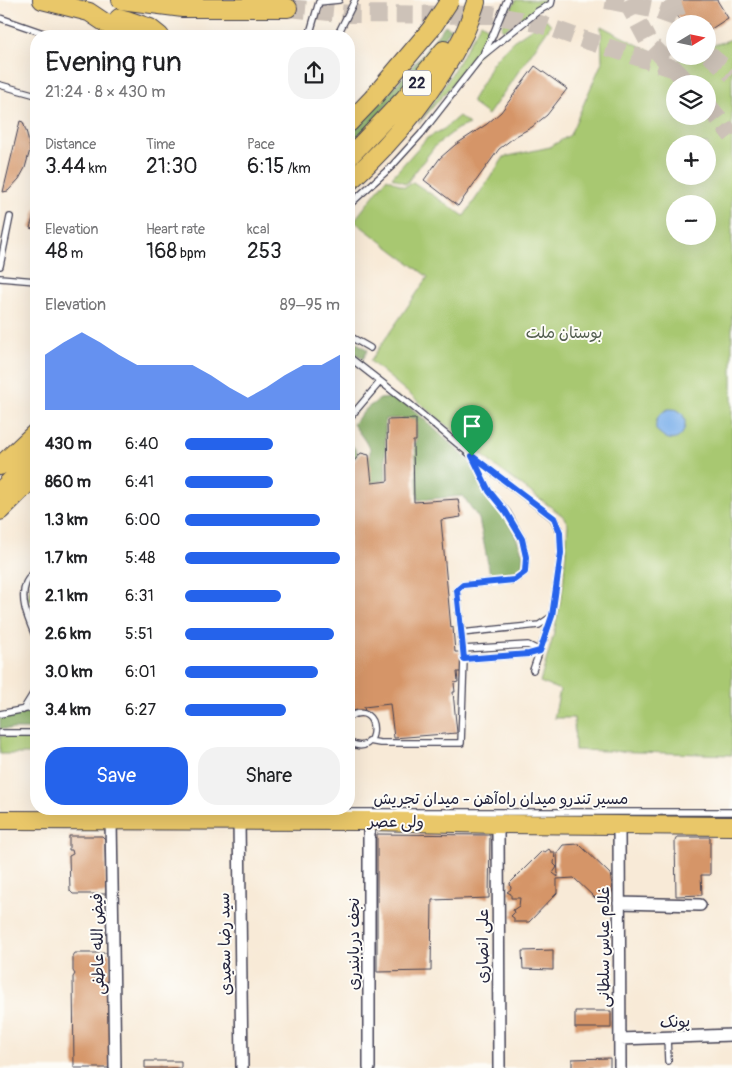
<!DOCTYPE html>
<html lang="en">
<head>
<meta charset="utf-8">
<style>
  :root { --surface:#fff; --page:#f2f2f2; --text:#202124; --muted:#757577; --accent:#2563eb }
  body { margin:0; font-family:Pangolin,"Playpen Sans Arabic",sans-serif; background:var(--page); color:var(--text); height:100vh; display:flex; flex-direction:column; font-size:19px; white-space:nowrap }
  * { box-sizing:border-box; margin:0 }
  p { font-size:16px; color:var(--muted) }
  .icon { flex:none; width:28px; height:28px; fill:none; stroke:currentColor; stroke-width:2; stroke-linecap:round; stroke-linejoin:round }
  .map { position:relative; flex:1; overflow:hidden }
  .sheet { position:absolute; left:30px; top:30px; width:325px; height:785px; display:flex; flex-direction:column; background:var(--surface); border-radius:20px; box-shadow:0 5px 20px #0002 }
  .sheet>* { flex:none }
  .needle { width:32px; rotate:80deg }
  .buttons { position:absolute; left:666px; top:15px; display:grid; gap:10px }
  .buttons a { display:grid; place-items:center; width:50px; height:50px; border-radius:50%; background:var(--surface); box-shadow:0 5px 20px #0002; font-size:25px }
  .pin { position:absolute; display:grid; place-items:center; width:42px; height:42px; color:#fff; margin:-51px -21px; border-radius:50% 50% 50% 0; rotate:-45deg; box-shadow:0 0 5px #0007 }
  .pin .icon { rotate:45deg }
  .round { display:grid; place-items:center; flex:none; width:52px; height:52px; border-radius:20px; background:var(--page) }
  .head { display:flex; align-items:center; justify-content:space-between; height:85px; padding:0 15px }
  h1 { font-size:28px; font-weight:600; line-height:38px }
  .stats { display:grid; grid-template-columns:repeat(3,1fr); gap:8px; height:85px; padding:5px 15px }
  .stats div { display:grid; align-content:center }
  .stats b { font-size:21px; font-weight:600 }
  .stats small { font-size:14px; font-weight:400 }
  .stats p { font-size:14px }
  .chart { height:140px; padding:10px 15px }
  .chart p { display:flex; justify-content:space-between }
  .chart svg { width:100%; height:90px; margin-top:5px; fill:var(--accent); opacity:.7 }
  .button { display:flex; gap:10px; margin-top:auto; padding:10px 15px }
  .button a { flex:1; height:58px; border-radius:20px; background:var(--accent); color:#fff; font-size:20px; font-weight:600; line-height:58px; text-align:center }
  .button a+a { background:var(--page); color:var(--text) }
  ul { padding:0 15px; list-style:none; font-size:16px }
  li { display:grid; grid-template-columns:80px 60px 1fr; align-items:center; height:38px }
  li i { height:12px; border-radius:6px; background:var(--accent) }
  .map>svg:first-child { display:block }
  .green { fill:#a8c871; stroke:#657556; fill-rule:evenodd }
  .forest { fill:#86ac63; stroke:#54674f }
  .water { fill:#7eb1eb; stroke:#506a93 }
  .building { fill:#d59567 }
  .lines { fill:none; stroke-linecap:round; stroke-linejoin:round }
  .trunk-tunnel { stroke:#cdc2b8; stroke-width:18; stroke-dasharray:18 9; stroke-linecap:butt }
  .service-casing { stroke:#424052; stroke-width:8 }
  .minor-casing { stroke:#424052; stroke-width:14 }
  .primary-casing { stroke:#424052; stroke-width:20 }
  .trunk-casing { stroke:#424052; stroke-width:20 }
  .service { stroke:#fff; stroke-width:5.5 }
  .minor { stroke:#fff; stroke-width:11 }
  .primary { stroke:#e9c769; stroke-width:18 }
  .trunk { stroke:#e9c769; stroke-width:18 }
  .trunk-bridge-casing { stroke:#424052; stroke-width:20; stroke-linecap:butt }
  .trunk-bridge { stroke:#e9c769; stroke-width:18 }
  .route-casing { stroke:#fff; stroke-width:10 }
  .route { stroke:#2563eb; stroke-width:6 }
  .labels { text-anchor:middle; stroke-width:4; stroke-linejoin:round; paint-order:stroke }
  .shield { fill:#fdfcf7; stroke:#646373; stroke-width:1 }
  .shield-label { font-size:15px; font-weight:bold; fill:#22223b }
  .park-label { font-size:16px; fill:#515c4e; stroke:#fdfcf7 }
  .street-label { font-size:16px; fill:#22223b; stroke:#fdfcf7 }
</style>
</head>
<body>
<div class="map">
<svg width="732" height="1068" viewBox="0 0 732 1068">
  <rect width="100%" height="100%" fill="#fdfcf7"/>
  <filter id="ink" filterUnits="userSpaceOnUse"><feTurbulence type="fractalNoise" baseFrequency=".02" numOctaves="2"/><feDisplacementMap in="SourceGraphic" scale="10" xChannelSelector="R" yChannelSelector="G"/><feConvolveMatrix kernelMatrix="1 2 1 2 8 2 1 2 1" color-interpolation-filters="sRGB"/></filter>
  <filter id="wash" filterUnits="userSpaceOnUse"><feTurbulence type="fractalNoise" baseFrequency=".0096" numOctaves="4" result="noise"/><feDisplacementMap in="SourceGraphic" scale="20" xChannelSelector="R" yChannelSelector="G"/><feGaussianBlur stdDeviation="1.12" result="paint"/><feColorMatrix in="noise" values="0 0 0 0 0 0 0 0 0 0 0 0 0 0 0 0 0 1.4 0 .05"/><feComposite in="paint" operator="in"/></filter>
  <g filter="url(#wash)">
    <rect width="100%" height="100%" fill="#f8ead7"/>
    <path class="green" d="M516,0H545L543,5L503,30L501,27Z
      M546,19L551,25L488,115L472,103V100L484,80L491,65L498,56L513,41Z
      M481,23L490,29L483,49L419,123L442,90Z
      M601,26L673,63L686,56H708V47L732,39V755L575,750L574,718H554L560,690L540,682L553,637L563,588L568,524L563,516L495,466L370,361L428,277L354,221L387,178L404,187L413,182L464,216L504,157L550,147L570,135L602,62ZM675,84H708V116H675ZM675,144H708V176H675ZM675,204H708V236H675Z
      M459,116L469,124L457,129L435,146L406,184L392,177L427,138L444,129Z
      M36,574V601L28,600L32,579Z
      M0,736H36V754H0Z"/>
    <path class="forest" d="M445,25L451,29L421,68L371,123L349,144V135C384,100 416,64 445,25Z
      M349,338L368,350L363,359L349,349Z
      M397,397L415,411L468,460L491,498L514,532L523,554L522,569L515,571L490,574L479,519L463,496L418,500L415,443L417,441L416,418L385,419L386,480L369,483L370,448L353,424L367,408L380,399Z
      M349,441L358,453L355,458L349,459Z
      M36,711V729H0V717Z"/>
    <path class="water" d="M668,409C672,409 676,409 679,411C691,419 684,443 669,439C664,438 660,433 656,430C655,418 658,415 668,409Z"/>
    <g id="blocks">
      <path class="building" d="M674,0H717L728,18L708,31V24H682L670,3Z
        M535,66L567,89L547,115L532,127L516,136L499,149L458,206L424,180L440,158L455,145L487,124L501,112Z
        M20,121L23,122L27,134L30,150L25,168L19,179L8,191L3,192Z
        M36,207V230L30,228Z
        M416,419V441H413L414,502L458,499L461,517L441,520L451,628L453,627L455,652H461L462,672H457L458,682L454,683L455,692H453L457,733L394,738L390,704L364,707L365,712L354,713L352,708H349V463L353,462L361,453L369,455L372,483L388,481L387,420Z
        M566,815H617V819H566Z
        M377,834L490,835L489,898L432,900L431,971L377,972Z
        M69,836H102L105,839L106,894H73L70,891L69,856L73,854L72,850H69Z
        M677,837H710V875H701L702,895L676,896L675,841Z
        M579,844L610,874L613,890L607,897L595,898L574,878L557,879V893L529,922H514V918L511,916L514,913L513,910L519,906L520,898H511V894L507,892L511,889L510,883L542,851L545,852L549,849L551,852H555L554,864L557,867L553,873L558,877L557,853L563,845Z
        M553,950V970L523,969L522,951Z
        M75,953H110V1068H74L73,977L75,974L73,971V956Z
        M575,1011H611V1028H575Z
        M610,1058V1068H572V1059Z
        M145,1061H181V1068H145Z"/>
    </g>
  </g>
  <g filter="url(#ink)">
    <use href="#blocks" fill-opacity="0" stroke="#424052" stroke-width="1"/>
    <g class="lines">
      <path class="trunk-tunnel" d="M606,0L652,9L678,18
        M626,0L649,43L689,84
        M671,0L680,24
        M288,8L350,14L491,15L537,23L579,38L675,69
        M708,54L732,74
        M708,105L732,136"/>
      <g class="service-casing">
        <path id="service" d="M0,18L52,36
          M309,36L319,2L339,0
          M337,36L355,0
          M484,52L492,37L507,0
          M0,85L36,95
          M349,205L391,167L421,134L482,56L538,11L551,4L552,0
          M0,266L10,217
          M0,278L36,281
          M349,336L370,348
          M349,357L412,406L472,456L553,518L560,532L561,553L552,616L533,670
          M349,418L352,415L380,382
          M36,570C33,574 28,578 26,583C19,601 29,621 36,638
          M461,633L539,625L551,617
          M463,649L528,645L540,651
          M464,659L529,654L540,651
          M23,710L36,689
          M0,714L36,707
          M349,717C382,698 381,761 349,742
          M0,733H36
          M369,741L380,743H461L464,659L457,590L463,585L514,580L525,572L526,557L522,539L507,512L489,491L472,456
          M327,812H732
          M667,1037L668,1061"/>
      </g>
      <g class="minor-casing">
        <path id="minor" d="M111,820L115,1068
          M239,820L242,1068
          M369,821V1068
          M498,824L499,1068
          M619,825L620,1068
          M619,903L700,905
          M620,1039L732,1035"/>
      </g>
      <g class="primary-casing">
        <path id="primary" d="M0,820L369,821L498,824L732,826"/>
      </g>
      <g class="trunk-casing">
        <path id="trunk" d="M42,0L89,12L110,26L137,36
          M121,0L183,8H288
          M119,18L127,20L150,28L160,36
          M349,123L372,99L431,29
          M349,157L404,99L444,50
          M349,182C395,140 436,90 464,34C469,24 472,13 476,2
          M0,466L36,432
          M0,491L36,456
          M0,511L36,475"/>
      </g>
      <use href="#service" class="service"/>
      <use href="#minor" class="minor"/>
      <use href="#primary" class="primary"/>
      <use href="#trunk" class="trunk"/>
      <g class="trunk-bridge-casing">
        <path id="trunk-bridge" d="M431,29L450,0"/>
      </g>
      <use href="#trunk-bridge" class="trunk-bridge"/>
    </g>
  </g>
  <g class="lines" filter="url(#ink)">
    <g class="route-casing">
      <path id="route" d="M472,456L554,518L560,532L561,553L552,616L540,651L529,654L464,659L457,590L463,585L514,580L525,572L526,557L522,539L506,512L489,491Z"/>
    </g>
    <use href="#route" class="route"/>
  </g>
  <g class="labels">
    <rect class="shield" x="403" y="70.5" width="28" height="25" rx="4"/>
    <g class="shield-label">
      <text x="417" y="88">22</text>
    </g>
    <g class="park-label">
      <text x="564" y="338">بوستان ملت</text>
    </g>
    <g class="street-label">
      <text x="501" y="804">مسیر تندرو میدان راه‌آهن - میدان تجریش</text>
      <text transform="translate(396 821) rotate(1)" y="6">ولی عصر</text>
      <text transform="translate(97 944) rotate(-91)" y="6">فیض الله عاطفی</text>
      <text transform="translate(224 944) rotate(-91)" y="6">سید رضا سعیدی</text>
      <text transform="translate(353 944) rotate(-90)" y="6">نجف دریابندری</text>
      <text transform="translate(482 946) rotate(-90)" y="6">علی انصاری</text>
      <text transform="translate(603 947) rotate(-90)" y="6">غلام عباس سلطانی</text>
      <text transform="translate(675 1021) rotate(-2)" y="6">پونک</text>
    </g>
  </g>
</svg>
<div class="buttons">
<a><svg class="needle" viewBox="-14 -14 28 28"><path d="M0-13l5 13h-10z" fill="#e53935"/><path d="M0 13l5-13h-10z" fill="#757577"/></svg></a>
<a><svg class="icon" aria-label="layers" viewBox="0 0 24 24"><path d="M12 4l9 5-9 5-9-5zM3 14l9 5 9-5"/></svg></a>
<a>+</a>
<a>−</a>
</div>
<div class="pin" style="left:472px;top:456px;background:#1e9e55"><svg class="icon" aria-label="arrive" viewBox="0 0 24 24"><path d="M6 21V4h12l-3 4 3 4H6"/></svg></div>
<section class="sheet">
<div class="head"><div><h1>Evening run</h1><p>21:24 · 8 × 430 m</p></div><a class="round"><svg class="icon" aria-label="share" viewBox="0 0 24 24"><path d="M12 15V3M7 8l5-5 5 5M5 13v7h14v-7"/></svg></a></div>
<div class="stats">
<div><p>Distance</p><b>3.44<small> km</small></b></div>
<div><p>Time</p><b>21:30</b></div>
<div><p>Pace</p><b>6:15<small> /km</small></b></div>
</div>
<div class="stats">
<div><p>Elevation</p><b>48<small> m</small></b></div>
<div><p>Heart rate</p><b>168<small> bpm</small></b></div>
<div><p>kcal</p><b>253</b></div>
</div>
<div class="chart"><p><span>Elevation</span>89–95 m</p>
<svg viewBox="0 0 160 44" preserveAspectRatio="none"><path d="M0 44V17L10 11L20 6L30 11L40 17L50 22L60 22L70 22L80 22L90 27L100 33L110 38L120 33L130 27L140 22L150 22L160 17V44z"/></svg>
</div>
<ul>
<li><b>430 m</b>6:40<i style="width:57%"></i></li>
<li><b>860 m</b>6:41<i style="width:57%"></i></li>
<li><b>1.3 km</b>6:00<i style="width:87%"></i></li>
<li><b>1.7 km</b>5:48<i style="width:100%"></i></li>
<li><b>2.1 km</b>6:31<i style="width:62%"></i></li>
<li><b>2.6 km</b>5:51<i style="width:96%"></i></li>
<li><b>3.0 km</b>6:01<i style="width:86%"></i></li>
<li><b>3.4 km</b>6:27<i style="width:65%"></i></li>
</ul>
<div class="button"><a>Save</a><a>Share</a></div>
</section>
</div>
</body>
</html>
